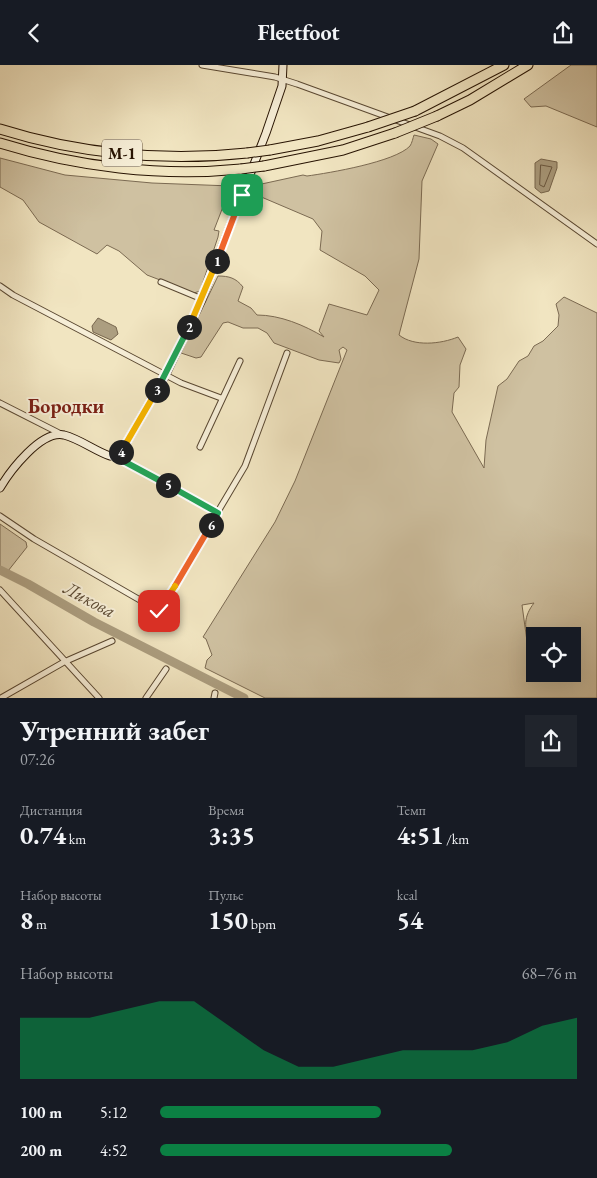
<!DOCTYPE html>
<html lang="ru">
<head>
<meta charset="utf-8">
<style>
  :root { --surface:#171b24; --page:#20242c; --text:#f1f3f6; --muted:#9ea1a6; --accent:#0b8043 }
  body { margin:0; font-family:"EB Garamond",serif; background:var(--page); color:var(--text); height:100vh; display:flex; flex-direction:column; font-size:19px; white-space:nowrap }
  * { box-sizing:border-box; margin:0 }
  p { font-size:16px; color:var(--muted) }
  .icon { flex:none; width:28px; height:28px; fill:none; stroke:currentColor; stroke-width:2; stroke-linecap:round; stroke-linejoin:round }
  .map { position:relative; height:633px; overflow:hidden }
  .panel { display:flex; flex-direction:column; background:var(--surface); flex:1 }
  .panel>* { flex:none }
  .tools { position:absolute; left:526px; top:562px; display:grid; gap:10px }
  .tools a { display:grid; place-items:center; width:55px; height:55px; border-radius:0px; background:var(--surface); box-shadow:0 5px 20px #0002; font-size:25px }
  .pin { position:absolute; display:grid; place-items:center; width:42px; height:42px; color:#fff; margin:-21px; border-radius:10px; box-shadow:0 2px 8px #0006 }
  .km { position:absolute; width:25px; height:25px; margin:-12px; border-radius:50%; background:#222; color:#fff; font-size:14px; line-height:25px; text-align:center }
  .round { display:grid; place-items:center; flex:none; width:52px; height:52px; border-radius:0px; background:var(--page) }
  .summary { display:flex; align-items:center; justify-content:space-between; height:85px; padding:0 20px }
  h1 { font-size:28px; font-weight:700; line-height:38px }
  .metrics { display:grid; grid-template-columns:repeat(3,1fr); gap:8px; height:85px; padding:5px 20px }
  .metrics div { display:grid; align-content:center }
  .metrics b { font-size:25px; font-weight:700 }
  .metrics small { font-size:14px; font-weight:400 }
  .metrics p { font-size:14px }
  .chart { height:140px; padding:10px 20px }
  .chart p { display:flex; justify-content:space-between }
  .chart svg { width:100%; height:90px; margin-top:5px; fill:var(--accent); opacity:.7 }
  ul { padding:0 20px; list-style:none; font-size:16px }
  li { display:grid; grid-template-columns:80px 60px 1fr; align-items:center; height:38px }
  li i { height:12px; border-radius:6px; background:var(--accent) }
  header { display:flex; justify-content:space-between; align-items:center; height:65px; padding:0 20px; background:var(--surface); font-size:22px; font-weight:700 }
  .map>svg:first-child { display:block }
  .green { fill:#cfc1a1; stroke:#7b6a52; fill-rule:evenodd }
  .water { fill:#ac9e80; stroke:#77664e }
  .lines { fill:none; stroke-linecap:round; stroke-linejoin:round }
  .shore { stroke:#6a5841; stroke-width:1 }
  .river { stroke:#ac9e80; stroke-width:9 }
  .street-casing { stroke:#5a4832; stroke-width:7 }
  .secondary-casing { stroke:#271302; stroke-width:9 }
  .highway-casing { stroke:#271302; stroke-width:11 }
  .street { stroke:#f6eed7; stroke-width:5 }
  .secondary { stroke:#f6eed7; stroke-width:7 }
  .highway { stroke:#f1e5c1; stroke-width:9 }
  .highway-bridge-casing { stroke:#271302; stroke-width:11; stroke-linecap:butt }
  .highway-bridge { stroke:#f1e5c1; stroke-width:9 }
  .split-1-casing { stroke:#fff; stroke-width:10 }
  .split-2-casing { stroke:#fff; stroke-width:10 }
  .split-3-casing { stroke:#fff; stroke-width:10 }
  .split-4-casing { stroke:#fff; stroke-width:10 }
  .split-5-casing { stroke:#fff; stroke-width:10 }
  .split-6-casing { stroke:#fff; stroke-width:10 }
  .split-7-casing { stroke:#fff; stroke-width:10 }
  .split-8-casing { stroke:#fff; stroke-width:10 }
  .split-1 { stroke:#f0652b; stroke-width:6 }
  .split-2 { stroke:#f5b400; stroke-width:6 }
  .split-3 { stroke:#22a559; stroke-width:6 }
  .split-4 { stroke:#f5b400; stroke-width:6 }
  .split-5 { stroke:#22a559; stroke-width:6 }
  .split-6 { stroke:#22a559; stroke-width:6 }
  .split-7 { stroke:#f0652b; stroke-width:6 }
  .split-8 { stroke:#f5b400; stroke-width:6 }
  .labels { text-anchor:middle; stroke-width:4; stroke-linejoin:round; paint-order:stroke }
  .shield { fill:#f6eed7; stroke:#655542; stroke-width:1 }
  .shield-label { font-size:16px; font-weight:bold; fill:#271302 }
  .water-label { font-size:19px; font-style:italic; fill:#5c4b34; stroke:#f6eed7 }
  .quarter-label { font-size:20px; font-weight:bold; fill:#7a1f14; stroke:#f6eed7 }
</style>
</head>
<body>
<header><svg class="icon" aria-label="back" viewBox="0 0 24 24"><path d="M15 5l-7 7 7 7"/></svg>Fleetfoot<svg class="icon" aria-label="share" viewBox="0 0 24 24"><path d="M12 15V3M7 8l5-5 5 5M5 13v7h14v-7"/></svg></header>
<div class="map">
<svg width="597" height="633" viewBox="0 0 597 633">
  <rect width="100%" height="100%" fill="#f1e5c1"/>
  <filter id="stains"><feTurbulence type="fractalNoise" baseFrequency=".004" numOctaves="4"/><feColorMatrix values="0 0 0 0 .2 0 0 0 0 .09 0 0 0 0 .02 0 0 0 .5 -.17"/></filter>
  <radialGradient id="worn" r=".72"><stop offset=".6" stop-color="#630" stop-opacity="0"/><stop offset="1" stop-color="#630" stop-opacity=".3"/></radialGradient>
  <path class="green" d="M571,0H597V62L546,41L531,42L524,34Z
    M414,70L431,74L438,79L422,116L419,194L399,270C414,282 441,279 458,272L466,284L460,300L459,322L454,328L452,347L484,403L486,375L498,321L507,314L519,296L528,291L534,281L543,276L558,261L559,250L556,239L564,232L597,248V633H265L205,603L207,595L212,590L206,574L203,572L275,457L295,416L347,285L343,282L339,285L341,294L339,298L319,295L274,278L267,268L258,263H243L228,257L223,258L201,292L196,293L181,288L218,211C229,211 236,213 243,222L238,236L251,243L257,250C280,250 304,260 324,272L319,266L329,239L367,250L379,225L365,211L320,185L322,166L313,154L259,131L250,132L257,120L303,110L307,111C329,108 395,97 410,81C412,78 413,73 414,70ZM534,538C524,551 523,563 531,577L529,591L522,540ZM572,571V609H535V571Z
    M0,93L65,110L152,118L231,121L214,165L219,166L218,172L200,226L194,228L147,210L119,186L107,180L97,189L39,157L23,135L0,122Z
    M0,459L26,477L27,482L8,506L0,502Z"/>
  <path class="water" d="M541,94L557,97V103L549,126L541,128L535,123V98Z
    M98,253L116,262L118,269L111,275L93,267L92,261Z"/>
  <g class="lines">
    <path class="shore" d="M541,100L552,102L544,122L540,120Z"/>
    <path class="river" d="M0,505L28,519L94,557L244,633"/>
    <g class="street-casing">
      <path id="street" d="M202,0L275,12L297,19L440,71L463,83L597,179
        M161,217L202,234
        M0,221L13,230L181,318L221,333
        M0,338L63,370
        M200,382L240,296
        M113,391L219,448
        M0,451L34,474L159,546L245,401L287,288
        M0,525L99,633
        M1,633L64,597L112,576
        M146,633L166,604
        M214,633L215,628"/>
    </g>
    <g class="secondary-casing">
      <path id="secondary" d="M0,423C10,406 41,365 64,370C80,374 95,386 110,391L119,389L124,382L166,309L202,234L266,68L282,21L283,0"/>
    </g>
    <g class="highway-casing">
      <path id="highway" d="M415,46L504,0
        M437,51L470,35L528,0
        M0,64C79,89 165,97 247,88
        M0,78C77,102 161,112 241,104
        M270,85L318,76L368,62
        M264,101L343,85L395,68"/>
    </g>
    <use href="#street" class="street"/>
    <use href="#secondary" class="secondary"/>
    <use href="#highway" class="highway"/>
    <g class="highway-bridge-casing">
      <path id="highway-bridge" d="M368,62L415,46
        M395,68L437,51
        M247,88L270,85
        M241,104L264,101"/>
    </g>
    <use href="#highway-bridge" class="highway-bridge"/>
  </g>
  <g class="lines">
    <g class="split-1-casing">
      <path id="split-1" d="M217,196L242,130"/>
    </g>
    <g class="split-2-casing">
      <path id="split-2" d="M189,262L217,196"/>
    </g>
    <g class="split-3-casing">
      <path id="split-3" d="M157,325L189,262"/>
    </g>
    <g class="split-4-casing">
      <path id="split-4" d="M121,387L157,325"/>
    </g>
    <g class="split-5-casing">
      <path id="split-5" d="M121,387L114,391L168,420"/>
    </g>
    <g class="split-6-casing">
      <path id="split-6" d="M168,420L218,448L211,460"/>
    </g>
    <g class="split-7-casing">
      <path id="split-7" d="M175,521L211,460"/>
    </g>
    <g class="split-8-casing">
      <path id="split-8" d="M159,546L175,521"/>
    </g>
    <use href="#split-1" class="split-1"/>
    <use href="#split-2" class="split-2"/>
    <use href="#split-3" class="split-3"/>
    <use href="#split-4" class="split-4"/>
    <use href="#split-5" class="split-5"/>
    <use href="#split-6" class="split-6"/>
    <use href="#split-7" class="split-7"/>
    <use href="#split-8" class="split-8"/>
  </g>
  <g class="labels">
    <rect class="shield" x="102" y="74.5" width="40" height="27" rx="4"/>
    <g class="shield-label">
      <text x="122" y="94">М-1</text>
    </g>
    <g class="water-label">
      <text transform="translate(90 534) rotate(28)" y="7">Ликова</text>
    </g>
    <g class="quarter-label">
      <text x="66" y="348">Бородки</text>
    </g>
  </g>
  <rect width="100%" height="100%" filter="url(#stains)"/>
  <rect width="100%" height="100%" fill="url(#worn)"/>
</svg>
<div class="tools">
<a><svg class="icon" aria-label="locate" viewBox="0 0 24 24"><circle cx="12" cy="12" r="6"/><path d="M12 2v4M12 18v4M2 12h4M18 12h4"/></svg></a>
</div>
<div class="pin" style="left:242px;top:130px;background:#1e9e55"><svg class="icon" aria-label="arrive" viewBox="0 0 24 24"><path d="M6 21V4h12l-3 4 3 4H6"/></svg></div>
<div class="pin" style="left:159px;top:546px;background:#d93025"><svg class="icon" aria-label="check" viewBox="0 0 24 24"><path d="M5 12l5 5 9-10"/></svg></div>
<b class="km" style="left:217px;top:196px">1</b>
<b class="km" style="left:189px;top:262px">2</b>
<b class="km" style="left:157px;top:325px">3</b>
<b class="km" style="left:121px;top:387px">4</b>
<b class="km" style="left:168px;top:420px">5</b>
<b class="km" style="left:211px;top:460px">6</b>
</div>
<section class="panel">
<div class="summary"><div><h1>Утренний забег</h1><p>07:26</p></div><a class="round"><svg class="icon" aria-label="share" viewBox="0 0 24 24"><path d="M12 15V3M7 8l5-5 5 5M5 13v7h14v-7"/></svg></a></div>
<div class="metrics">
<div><p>Дистанция</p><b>0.74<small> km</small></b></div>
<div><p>Время</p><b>3:35</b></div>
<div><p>Темп</p><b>4:51<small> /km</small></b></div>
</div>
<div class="metrics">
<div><p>Набор высоты</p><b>8<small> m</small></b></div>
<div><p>Пульс</p><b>150<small> bpm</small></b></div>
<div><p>kcal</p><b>54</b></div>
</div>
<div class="chart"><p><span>Набор высоты</span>68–76 m</p>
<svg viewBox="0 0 160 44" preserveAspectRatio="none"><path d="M0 44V14L10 14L20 14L30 10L40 6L50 6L60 18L70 30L80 38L90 38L100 34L110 30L120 30L130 30L140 26L150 18L160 14V44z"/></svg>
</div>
<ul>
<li><b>100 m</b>5:12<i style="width:53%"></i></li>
<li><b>200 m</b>4:52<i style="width:70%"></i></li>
</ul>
</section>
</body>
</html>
